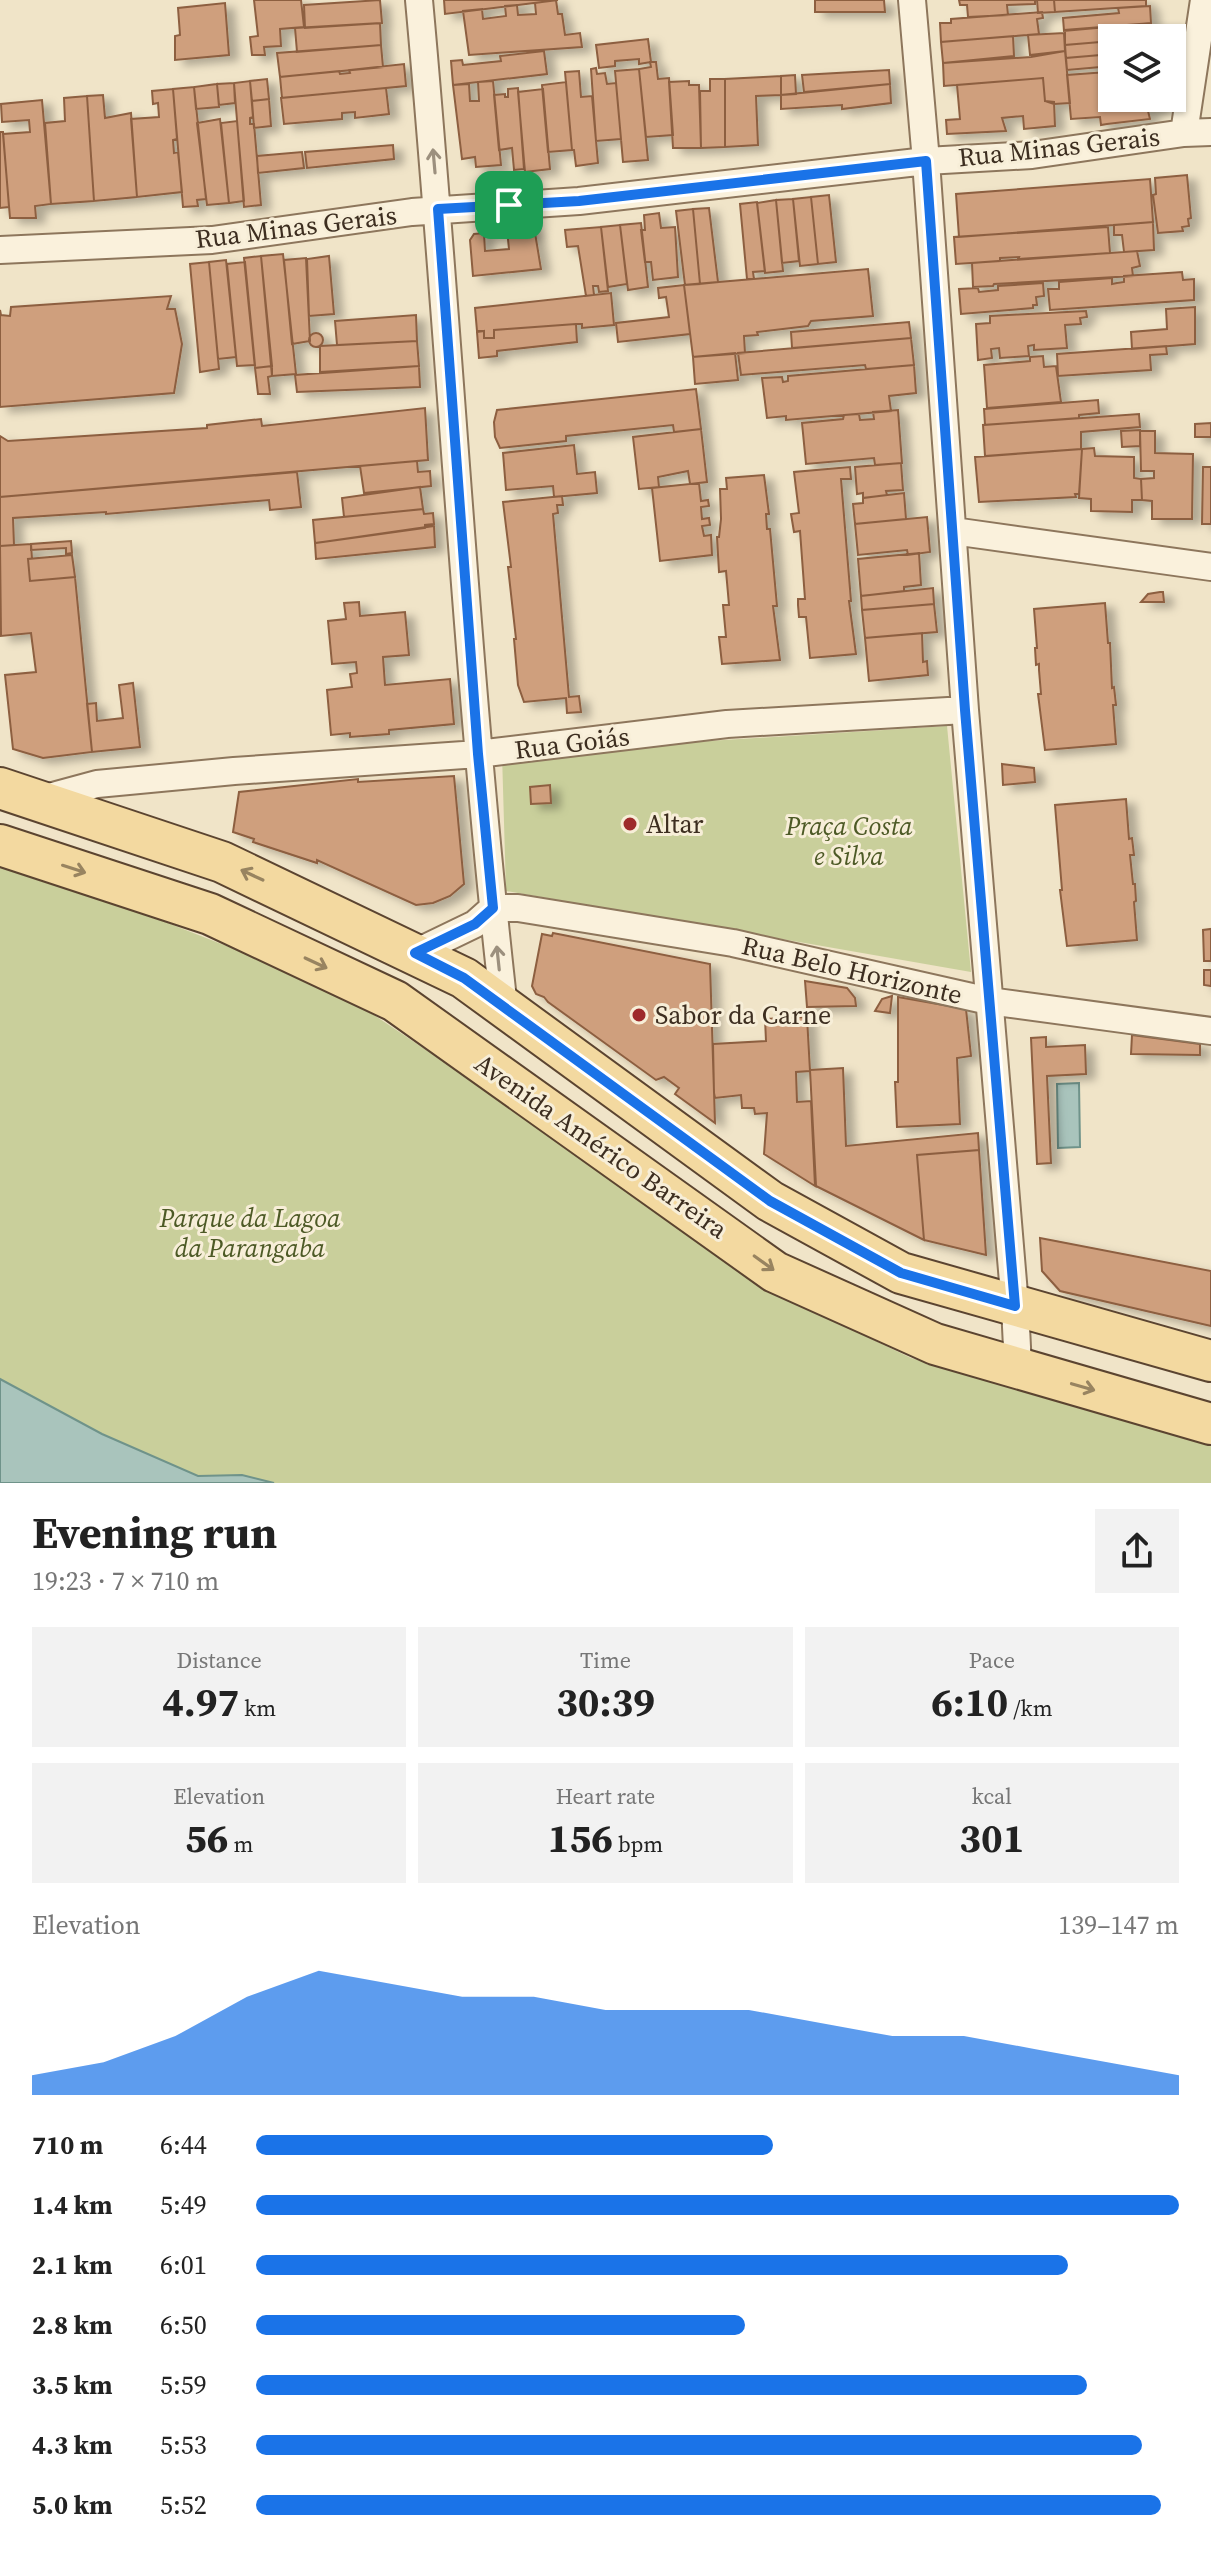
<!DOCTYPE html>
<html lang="en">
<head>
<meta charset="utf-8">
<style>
  :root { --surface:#fff; --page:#f2f2f2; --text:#222; --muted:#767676; --accent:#1a73e8 }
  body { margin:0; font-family:"Source Serif 4",serif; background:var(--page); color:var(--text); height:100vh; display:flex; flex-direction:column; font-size:30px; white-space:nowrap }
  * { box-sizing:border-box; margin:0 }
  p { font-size:26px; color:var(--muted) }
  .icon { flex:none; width:44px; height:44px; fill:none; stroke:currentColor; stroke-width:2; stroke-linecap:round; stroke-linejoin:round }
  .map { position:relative; height:1483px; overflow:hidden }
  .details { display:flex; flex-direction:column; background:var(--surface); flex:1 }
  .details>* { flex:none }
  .controls { position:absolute; left:1098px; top:24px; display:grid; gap:16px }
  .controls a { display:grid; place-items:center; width:88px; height:88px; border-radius:0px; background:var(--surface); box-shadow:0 2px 6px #0004; font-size:40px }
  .pin { position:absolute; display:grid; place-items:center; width:68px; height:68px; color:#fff; margin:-34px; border-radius:16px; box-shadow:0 4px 12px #0006 }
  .round { display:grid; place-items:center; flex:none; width:84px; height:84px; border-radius:0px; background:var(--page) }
  .summary { display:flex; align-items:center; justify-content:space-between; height:136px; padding:0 32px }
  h1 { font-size:44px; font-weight:700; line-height:60px }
  .stats { display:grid; grid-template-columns:repeat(3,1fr); gap:12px; height:136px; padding:8px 32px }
  .stats div { display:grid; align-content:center; border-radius:0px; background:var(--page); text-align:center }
  .stats b { font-size:40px; font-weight:700 }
  .stats small { font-size:22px; font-weight:400 }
  .stats p { font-size:22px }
  .chart { height:224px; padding:16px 32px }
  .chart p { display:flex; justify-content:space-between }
  .chart svg { width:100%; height:144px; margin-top:8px; fill:var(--accent); opacity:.7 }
  ul { padding:0 32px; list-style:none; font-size:26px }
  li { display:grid; grid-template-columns:128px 96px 1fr; align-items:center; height:60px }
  li i { height:20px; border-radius:10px; background:var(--accent) }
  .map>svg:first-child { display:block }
  .green { fill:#c9cf9b }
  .water { fill:#a9c4bc; stroke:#6f938a; stroke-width:2 }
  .building { fill:#cf9f7d; stroke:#8d5f41; stroke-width:2; filter:url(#shadow) }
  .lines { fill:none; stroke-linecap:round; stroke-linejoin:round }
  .minor-casing { stroke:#8d765c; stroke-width:30 }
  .primary-casing { stroke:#5b4430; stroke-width:44 }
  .minor { stroke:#faf1dc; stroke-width:26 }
  .primary { stroke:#f3d9a0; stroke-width:40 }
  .oneway { stroke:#9c907e }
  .oneway2 { stroke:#988460 }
  .route-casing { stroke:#fff; stroke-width:16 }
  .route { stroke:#1a73e8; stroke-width:10 }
  .poi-dot { fill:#9e2a2b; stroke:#f7eed8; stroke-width:3 }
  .labels { text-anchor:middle; stroke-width:6; stroke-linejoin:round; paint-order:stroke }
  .street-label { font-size:26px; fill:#3d2e20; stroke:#f7eed8 }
  .poi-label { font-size:26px; fill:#3d2e20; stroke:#f7eed8; text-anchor:start }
  .park-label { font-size:26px; font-style:italic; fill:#4d5a26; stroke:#f7eed8 }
</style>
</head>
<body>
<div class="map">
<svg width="1211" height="1483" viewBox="0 0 1211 1483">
  <defs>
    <filter id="shadow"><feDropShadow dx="9" dy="5" stdDeviation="4" flood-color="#0004"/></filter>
  </defs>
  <rect width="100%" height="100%" fill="#f0e4c8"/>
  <path class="green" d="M947,726L971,972L506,891L502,754Z
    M0,862L114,902L270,963L374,1015L496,1097L699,1243L774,1292L911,1358L1211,1445V1483H0Z"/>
  <path class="water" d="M1079,1083L1080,1147L1058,1148L1057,1084Z
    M0,1379L102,1434L198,1476L242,1475L274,1483H0Z"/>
  <path class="building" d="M254,0H301L304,27L280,29L281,46L264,47L265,55H252L250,37L258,36Z
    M380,0L382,23L305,28L304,5Z
    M444,0H558L445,14Z
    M556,0L558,14H562L565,35L580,33L582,47L469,55L463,11L482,9L483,19L506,16L505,6L517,5L518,15L536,14L535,3Z
    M815,0H884L885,12H815Z
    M959,0H1035V4L1007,5L1008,15L968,17L967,5H960Z
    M1037,0H1054L1055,12L1038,13Z
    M1054,0H1146V6L1055,12Z
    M225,3L229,55L175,60V36L180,35L178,8Z
    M1150,6L1151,23L1064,31L1063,18L1119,13L1118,8Z
    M1042,12L1043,18L1037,19L1039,34L941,42L940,23H951V19Z
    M380,23L381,45L297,52L295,28Z
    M1151,23L1153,37L1112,38V41L1065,45V30Z
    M1064,33L1065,51L1030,55L1028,35Z
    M1013,36L1014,56L943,63L941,42Z
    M648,39L651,62L639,64V59L615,61V66L599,68L596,45Z
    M1112,41V54L1066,58L1065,45Z
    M381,45L383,67L280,77L277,53Z
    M544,51L547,74L453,85L451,61L462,60L463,65L501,61L500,56Z
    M1065,51L1070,103L1054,104L1045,101L1043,78L944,86L943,63L1031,57Z
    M1112,54V66L1067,70L1066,58Z
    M650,62H656L658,79L669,78L673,135L646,137L639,69L651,67Z
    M404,64L406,86L282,98L280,77L339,71L340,74L350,73L349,70Z
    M596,68L597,74L605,73L607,84L616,83L621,139L596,141L591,69Z
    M639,69L648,160L623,162L615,71Z
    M889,70L890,84L804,92L802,75Z
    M579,71L581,97L592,96L598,163L576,166L574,150H572L565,72Z
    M1107,72H1112V98H1127L1128,107L1137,105L1136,99L1130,100V98H1162L1161,108L1148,111L1150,119L1107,124L1101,125L1100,117L1071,119L1067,75Z
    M795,75L796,94L781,95V76Z
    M781,76V95L756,96L758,145L725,147V79Z
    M1043,78L1045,101L1054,102L1055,126L1024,129L1023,116L1002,118L1006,131L947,134L946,120L960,119L957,85Z
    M267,79L269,99L252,101L250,81Z
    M710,79H725V147L701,148L700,91H710Z
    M250,81L253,117L250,118V124H254L261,205L244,207L234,83Z
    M493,81L501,165L476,167L475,157L462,159L453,85L469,84L470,101H479L478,82Z
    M689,81V85H699L701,148H673L669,82Z
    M566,82L572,150L548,152L542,85Z
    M234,83L235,103L219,105L217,84Z
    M217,84L219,107L196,109L194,87Z
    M890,84L891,103L842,109V105L781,109V95Z
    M194,87L206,199L197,200L198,206L183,207L173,89Z
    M386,88L389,114L355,118V112L342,113V119L284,124L281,98Z
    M518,88L524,169L514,170L512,148L499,150L494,95L505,94V97H508V89Z
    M173,89L177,139L173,140L174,153L178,152L182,192L137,197L131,119L159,117L158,103L153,104L152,91Z
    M543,89L550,169L525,172L518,92Z
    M103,95L105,118L131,113L137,197L94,201L87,96Z
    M87,96L94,201L51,204L45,123L65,121L64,98Z
    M269,99L271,126L254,128L252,101Z
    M42,100L51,204L35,206L36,218H10L3,134L30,132L29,120L2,122L1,104Z
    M220,119L229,203L207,205L197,123Z
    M237,121L244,201L229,203L221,123Z
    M0,132H3L9,207L0,208Z
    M393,145L394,159L307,168L305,152Z
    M302,152L304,168L258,173L257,156Z
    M1187,175L1191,218L1188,219L1189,226L1182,227L1183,231L1158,233L1153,195L1156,194L1155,178Z
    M1150,179L1153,222L959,237L956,194Z
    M829,195L836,262L818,264L811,197Z
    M811,197L818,264L800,266L793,199Z
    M793,199L799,261L782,263L776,200Z
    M776,200L783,271L765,273L757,203Z
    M757,202L765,271L753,272L754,279H747L740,204Z
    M709,208L718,282L700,284L693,209Z
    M693,209L700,284L685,285L676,211Z
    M659,213L661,228L675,227L678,277L653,280L651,262H645L641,230H645L644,215Z
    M1153,222L1154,250L1124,252L1122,235H1114V225Z
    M641,223L648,287L628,290L620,225Z
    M620,225L627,284L608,287L601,227Z
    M534,227L541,269L473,276L470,240L474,234L484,233L485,251L509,249L507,230Z
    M601,227L608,291L599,292L598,286H593L594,295L586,296L578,246L567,247L565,230Z
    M1108,227L1110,253L1018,259L1019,257L1000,258V261L956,264L954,237Z
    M1137,251L1140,266L1132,268L1133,276L994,284L993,286L973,287L972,263Z
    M283,254L296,374L272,376L261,256Z
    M261,256L272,366L255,368L244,258Z
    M329,256L334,314L309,316L307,259Z
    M306,258L310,341L292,344L284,260Z
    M226,260L236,357L218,359L209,262Z
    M209,262L219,369L200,372L190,264Z
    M245,262L255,365L237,366L227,264Z
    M868,269L873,316L811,321L808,326L757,332L758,335L744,336L745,353L693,357L684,285Z
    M1182,272L1183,280L1194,279V300L1050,310L1048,289H1059V282L1112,278V284L1117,283L1124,282V276Z
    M1043,283L1044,296L1036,297L1037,305H1033V308L961,314L959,289L978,288L979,292L998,290V286Z
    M684,285L690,334L618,342L616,323L669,317L666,297L659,298L658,288Z
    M611,293L614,325L582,328V324H576L494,330V338H484V331H477L475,308Z
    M171,296L167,309H175L182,344L174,393L0,407V310L1,315L10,316L11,307Z
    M1195,307V344L1132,349L1131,332L1167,329L1166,309Z
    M1086,311L1087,317L1080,318L1081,324L1065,325L1067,348L1034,350V345L1028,346L1029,356L1000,358L999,348L991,349L992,358L978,360L976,324L990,323V316Z
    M416,315L417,341L337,345L335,321Z
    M909,322L911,338L792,348L791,332Z
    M576,324L577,342L497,351V356L479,358L477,332L484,331V338H494V330Z
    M309 340a7 7 0 1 1 14 0a7 7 0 1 1-14 0Z
    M911,338L914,365L866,369L865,365L741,375L738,353Z
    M417,341L419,366L320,372V346Z
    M1166,346L1167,354L1150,355L1151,370L1058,376L1057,354Z
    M735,353L738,380L695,384L693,357Z
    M1043,356L1044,367L1056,366L1061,402L987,408L984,365L1030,361V357Z
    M914,365L916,393L889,396L891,411L786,420V416L767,418L762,378L782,377L783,382L788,381V376Z
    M272,366V376L268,377L270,394H258L255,368Z
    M419,366L420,387L297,392L295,375Z
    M696,389L701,429L674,432L673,425L566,436V441L500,448L495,437L494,422L497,410Z
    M1098,400L1099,413L1079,415V418L985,425L984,409Z
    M425,408L428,460L0,497V436L8,441L207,428V425L261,419L262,426Z
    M898,410L902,463L875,465L874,458L806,464L802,423L843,419L844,415L859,414L860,420L874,419L873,412Z
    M1139,414L1140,427L1081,432V449L985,456L983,425Z
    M1211,423V437H1195V424Z
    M701,429L707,482L690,484L688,471L658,477L659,487L639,489L633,437Z
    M1140,430V446L1122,447L1121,431Z
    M1140,431H1155V453L1193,454L1192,519H1152V501L1142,500L1141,479L1154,478V471H1141Z
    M574,445L577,474L595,472L597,493L554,497L553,486L506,490L503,453Z
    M1094,448L1095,456L1134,457V478L1141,479L1142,500H1132V512L1091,511V499L1079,498L1082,449Z
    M1082,449L1079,494H1075L1076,497L979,502L975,457Z
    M417,461L418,472L430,471L431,486L364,493L360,466Z
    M901,463L903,490L886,491L887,495L863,498V493L857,494L855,467Z
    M850,467L851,479H841L851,601H849L856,654L810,658L806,617H799L798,605V599H805L800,531L794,532L791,514L799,513L794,472Z
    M1203,467H1211V524H1202Z
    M297,472L301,507L270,510L269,500L106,514V512L13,518L14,545L0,546V497Z
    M764,475L769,514H766L767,529H770L777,606H773L780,660L722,664L719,637H726L723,605H729L726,571L719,572L717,537H719L721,519L720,489H727L726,478Z
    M699,483L701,501L708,500L709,506L701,507L702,519L709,518L710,525L702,526L704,536L711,535L712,555L660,561L652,488Z
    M420,487L423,509L344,517L342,498Z
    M904,493L906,519L855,524L853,504L863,503V498Z
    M562,496L563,505H557L558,513L553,514L569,697L579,696L581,712L567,713L566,698L524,702L518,685L514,639H516L508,567H511L503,502Z
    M423,509L424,514L433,513L434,524L425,525V528L315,543L313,520Z
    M927,517L930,552L908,555L907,550L858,555L855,524Z
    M434,526L435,547L316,559L315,543Z
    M71,541L72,553L66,554V548L31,550V544Z
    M31,544L32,559H28L30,581L75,577L92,752L43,758L13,749L5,675L36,672L31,633L1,636L0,546Z
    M919,553L921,585L904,587V591L861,596L858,559Z
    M72,555L75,577L30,581L28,559Z
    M933,588L934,604L862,610L861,596Z
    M1160,592H1163L1164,602H1141L1148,594Z
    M359,602L360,616L405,612L409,655L383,657L385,685L450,679L454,724L389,730V734L350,737V733L331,735L327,690L352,687L350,674L357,673L356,662L332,664L328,621L346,619L344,603Z
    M1105,603L1108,643H1110L1112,688L1114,687L1116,705H1113L1116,744L1045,750L1038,694H1041L1039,670V664L1036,665L1035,648H1037L1034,609Z
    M934,604L937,632L865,638L862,610Z
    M922,633L923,662L927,661L928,675L869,681L865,638Z
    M133,683L140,747L92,752L87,704L96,703L97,721L123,718L119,685Z
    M1002,764L1034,768L1035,782L1003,785Z
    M454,776L464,884L450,896L433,903L416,905L317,860V863L253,842L254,839L233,832L239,792L358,779V782Z
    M550,785L551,803L531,804L530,787Z
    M1126,799L1129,839L1132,838L1134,855H1130L1133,884H1135L1136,901L1134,902L1137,940L1067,946L1060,890H1062L1055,805Z
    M1211,929V961H1204L1203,930Z
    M553,933L710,964L715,1123L675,1094L679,1088L664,1077L656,1080L548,1002L544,997L536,994L532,986L542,934L552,936Z
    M1204,970H1211V986L1204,985Z
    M805,981L847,988L855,998L856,1006L807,1007Z
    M892,996L890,1013L875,1011L882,999Z
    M898,997L966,1009L971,1056L957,1058L960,1124L897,1127L895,1082H898Z
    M807,1017L810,1071L796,1072L797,1102L811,1101L815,1186L764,1154L767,1113L755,1114L754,1108H742L741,1095L715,1098L714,1093L713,1044L766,1041L765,1019Z
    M1132,1035L1200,1044V1055L1131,1054Z
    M1046,1037V1047L1085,1045L1086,1074L1047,1076L1051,1163L1037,1164L1031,1038Z
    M843,1068L846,1146L978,1133L979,1150L917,1155L924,1240L816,1186L810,1070Z
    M979,1150L986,1255L924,1240L917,1155Z
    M1040,1238L1211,1271V1326L1060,1291L1042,1271Z"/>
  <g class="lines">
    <g class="minor-casing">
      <path id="minor" d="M419,0C450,336 466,673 504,1008
        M912,0L926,161L965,710L1015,1306L1018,1368
        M1184,133L1204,0
        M0,250L212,240L412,212L579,201L926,161L1032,155L1184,133L1211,132
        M953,531L1211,567
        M38,800L97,784L234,771L478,754L727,724L965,710
        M493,908H518L733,943L989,1001L1211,1031
        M415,953L475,924L493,908"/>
    </g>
    <g class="primary-casing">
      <path id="primary" d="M0,788L222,862L464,978L770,1201L901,1273L1211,1361
        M0,845L210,914L395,1001L775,1272L935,1344L1211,1424"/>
    </g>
    <use href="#minor" class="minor"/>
    <use href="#primary" class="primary"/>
  </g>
  <defs><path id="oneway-shaft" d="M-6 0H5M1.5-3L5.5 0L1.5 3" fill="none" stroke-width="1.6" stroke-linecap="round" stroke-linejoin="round" transform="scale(2)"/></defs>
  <g class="oneway">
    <use href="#oneway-shaft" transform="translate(434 161) rotate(-95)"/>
    <use href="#oneway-shaft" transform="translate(498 958) rotate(-96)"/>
  </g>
  <g class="oneway2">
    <use href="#oneway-shaft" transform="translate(74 869) rotate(18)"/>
    <use href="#oneway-shaft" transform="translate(252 875) rotate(-155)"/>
    <use href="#oneway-shaft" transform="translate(316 963) rotate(25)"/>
    <use href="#oneway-shaft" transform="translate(764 1263) rotate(36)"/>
    <use href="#oneway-shaft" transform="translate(1083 1387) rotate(16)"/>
  </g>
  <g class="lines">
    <g class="route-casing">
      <path id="route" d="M926,161L965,710L1015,1306L901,1273L770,1201L464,978L415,953L475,924L493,908L478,754L438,209L579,201Z"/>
    </g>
    <use href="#route" class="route"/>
  </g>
  <g class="poi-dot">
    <circle cx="630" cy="824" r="8"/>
    <circle cx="639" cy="1015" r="8"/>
  </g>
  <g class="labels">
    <g class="street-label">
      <text transform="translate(1059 147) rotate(-6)" y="9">Rua Minas Gerais</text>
      <text transform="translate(296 227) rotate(-7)" y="9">Rua Minas Gerais</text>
      <text transform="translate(572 743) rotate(-7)" y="9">Rua Goiás</text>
      <text transform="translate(852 970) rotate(13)" y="9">Rua Belo Horizonte</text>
      <text transform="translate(601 1146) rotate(35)" y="9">Avenida Américo Barreira</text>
    </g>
    <g class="poi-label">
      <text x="646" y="833">Altar</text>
      <text x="655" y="1024">Sabor da Carne</text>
    </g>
    <g class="park-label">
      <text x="849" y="835">Praça Costa<tspan x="849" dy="30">e Silva</tspan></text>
      <text x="250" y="1227">Parque da Lagoa<tspan x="250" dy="30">da Parangaba</tspan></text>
    </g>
  </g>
</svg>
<div class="controls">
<a><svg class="icon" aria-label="layers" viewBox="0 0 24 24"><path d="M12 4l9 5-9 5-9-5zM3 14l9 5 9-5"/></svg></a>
</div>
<div class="pin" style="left:509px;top:205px;background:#1e9e55"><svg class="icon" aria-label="arrive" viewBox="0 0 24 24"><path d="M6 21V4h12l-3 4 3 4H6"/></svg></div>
</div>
<section class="details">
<div class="summary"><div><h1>Evening run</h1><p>19:23 · 7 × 710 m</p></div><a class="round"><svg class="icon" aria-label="share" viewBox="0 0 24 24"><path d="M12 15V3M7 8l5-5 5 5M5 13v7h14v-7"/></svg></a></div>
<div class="stats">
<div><p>Distance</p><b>4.97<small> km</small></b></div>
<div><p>Time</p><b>30:39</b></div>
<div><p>Pace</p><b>6:10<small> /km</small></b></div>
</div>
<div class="stats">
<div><p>Elevation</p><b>56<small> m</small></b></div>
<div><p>Heart rate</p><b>156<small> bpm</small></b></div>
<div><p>kcal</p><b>301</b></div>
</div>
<div class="chart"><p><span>Elevation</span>139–147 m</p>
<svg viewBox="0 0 160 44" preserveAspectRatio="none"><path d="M0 44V38L10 34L20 26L30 14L40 6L50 10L60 14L70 14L80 18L90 18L100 18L110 22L120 26L130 26L140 30L150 34L160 38V44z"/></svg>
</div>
<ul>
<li><b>710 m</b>6:44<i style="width:56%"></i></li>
<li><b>1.4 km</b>5:49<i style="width:100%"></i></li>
<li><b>2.1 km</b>6:01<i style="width:88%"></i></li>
<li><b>2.8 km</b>6:50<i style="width:53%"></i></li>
<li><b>3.5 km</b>5:59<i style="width:90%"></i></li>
<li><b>4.3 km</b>5:53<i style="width:96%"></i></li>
<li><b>5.0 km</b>5:52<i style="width:98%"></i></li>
</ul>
</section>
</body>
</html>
